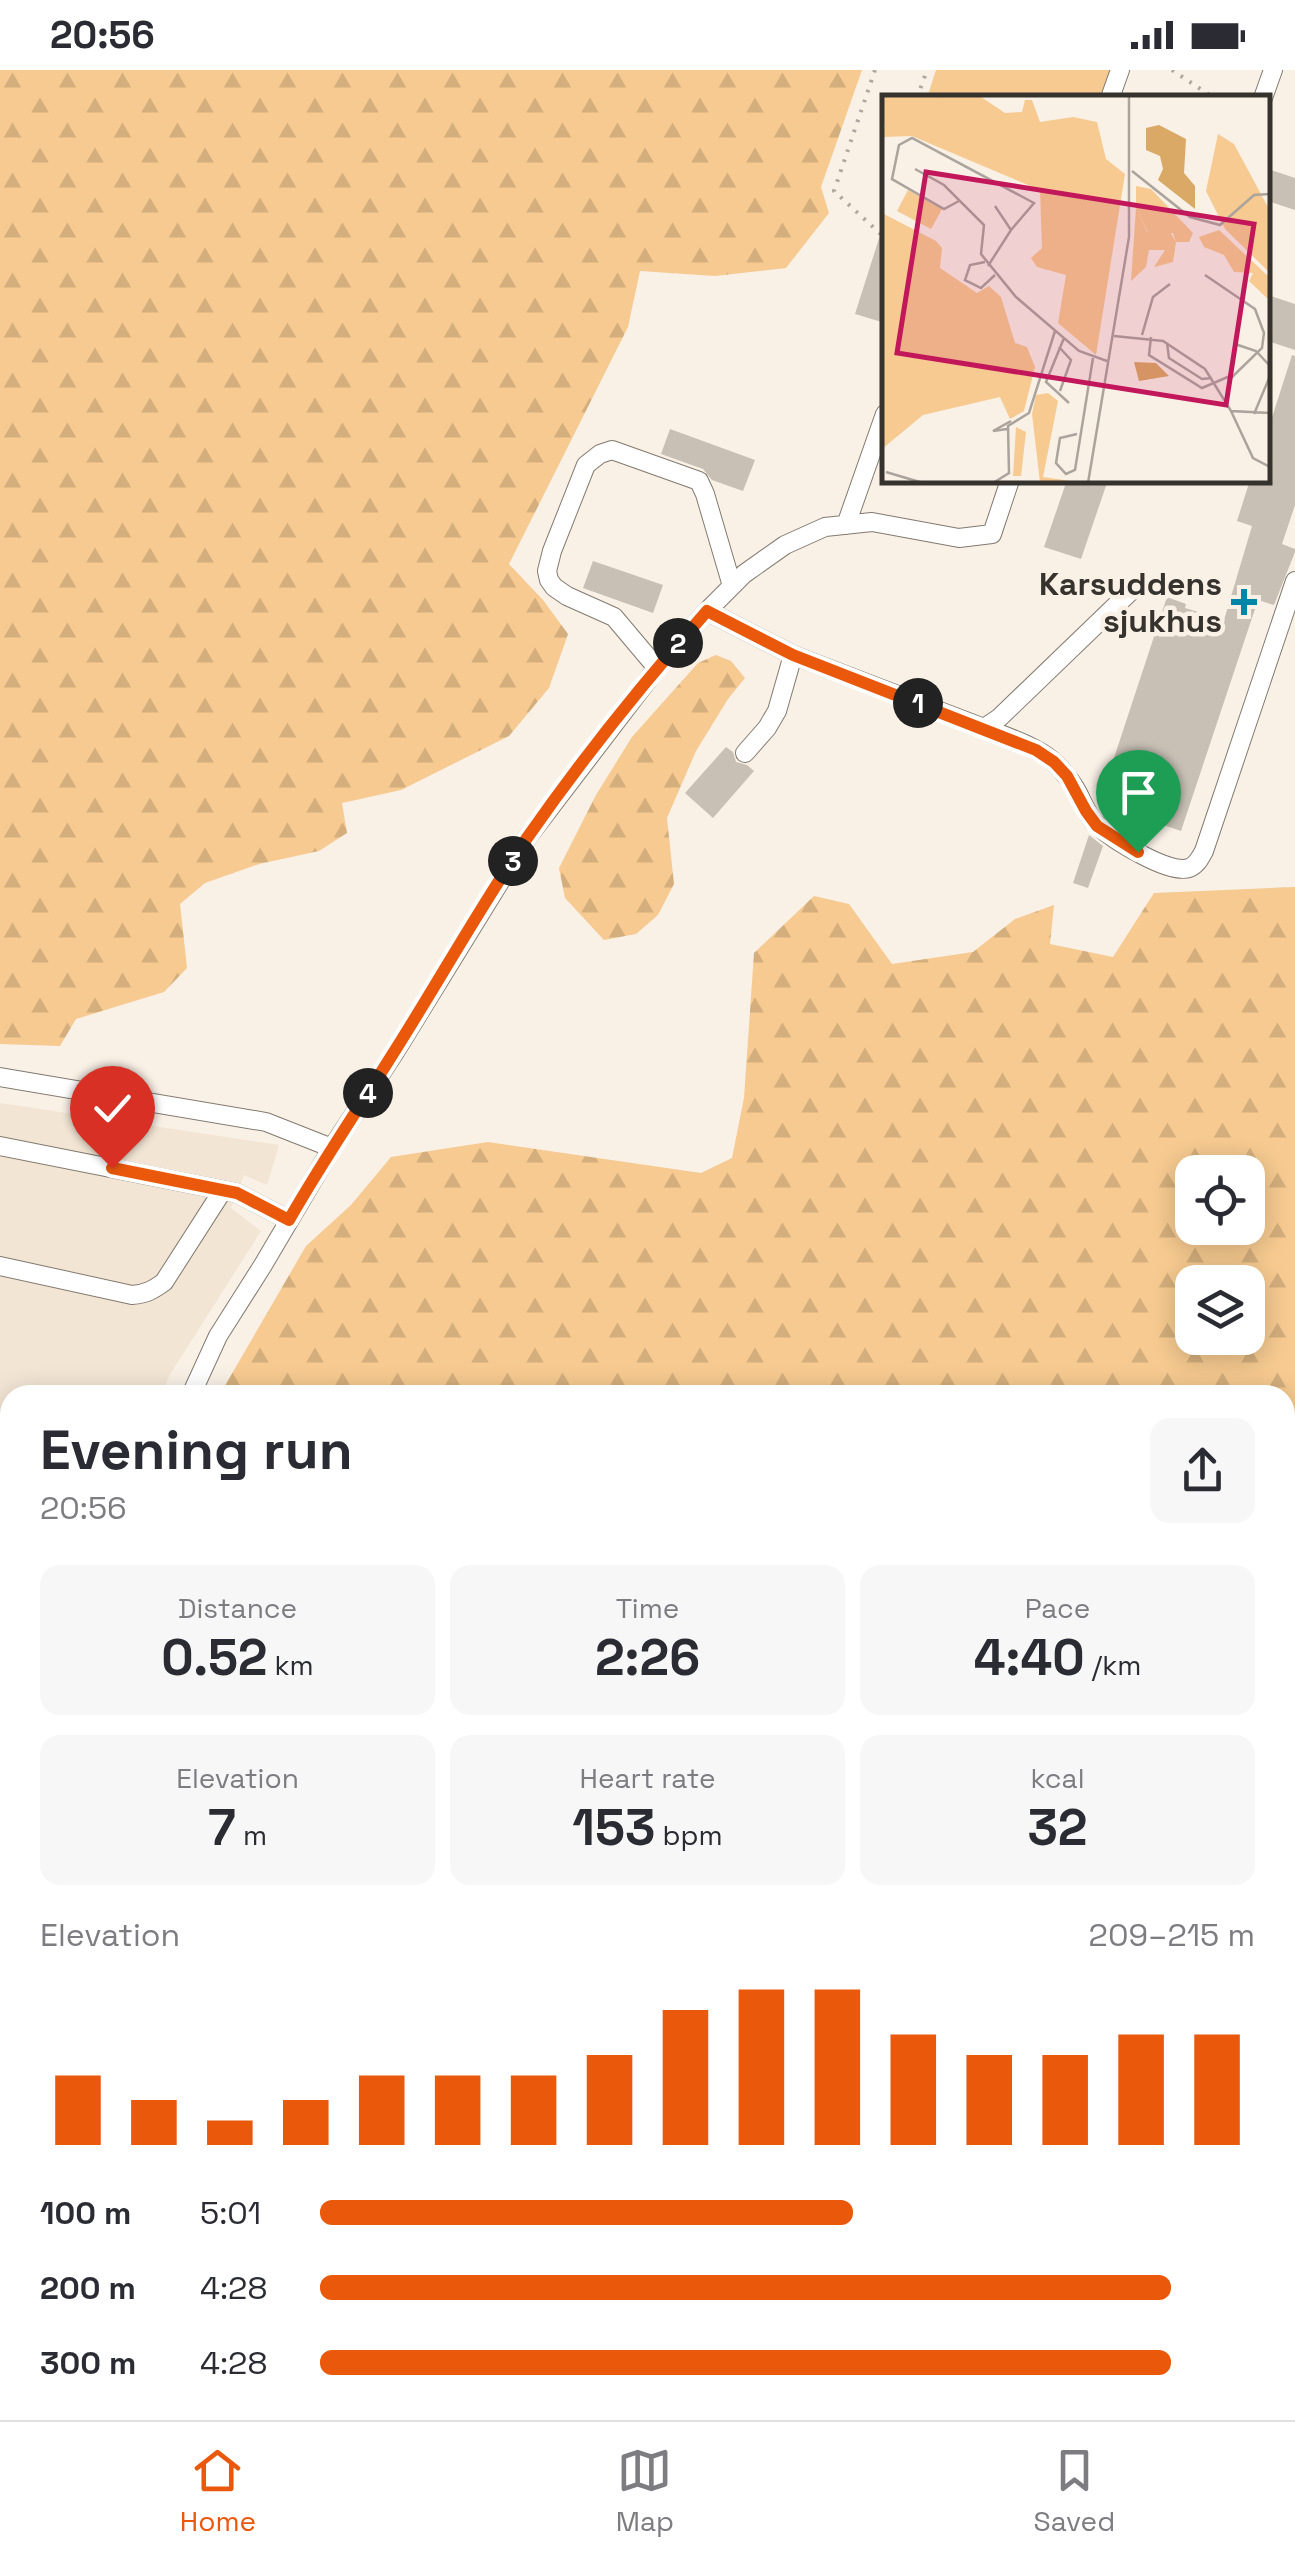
<!DOCTYPE html>
<html lang="en">
<head>
<meta charset="utf-8">
<style>
  :root { --surface:#fff; --page:#f7f7f7; --text:#2b2b33; --muted:#7c7c81; --line:#e1e1e2; --accent:#ea580c }
  body { margin:0; font-family:"Space Grotesk",sans-serif; background:var(--page); color:var(--text); height:100vh; display:flex; flex-direction:column; font-size:38px; white-space:nowrap }
  * { box-sizing:border-box; margin:0 }
  p { font-size:32px; color:var(--muted) }
  .icon { flex:none; width:55px; height:55px; fill:none; stroke:currentColor; stroke-width:2; stroke-linecap:round; stroke-linejoin:round }
  .map { position:relative; flex:1; overflow:hidden }
  .drawer { position:absolute; left:0px; top:1315px; width:1295px; height:1035px; display:flex; flex-direction:column; background:var(--surface); border-radius:30px 30px 0 0; box-shadow:0 5px 25px #0003 }
  .drawer>* { flex:none }
  .fabs { position:absolute; left:1175px; top:1085px; display:grid; gap:20px }
  .fabs a { display:grid; place-items:center; width:90px; height:90px; border-radius:20px; background:var(--surface); box-shadow:0 5px 25px #0003; font-size:50px }
  .pin { position:absolute; display:grid; place-items:center; width:85px; height:85px; color:#fff; margin:-102px -42px; border-radius:50% 50% 50% 0; rotate:-45deg; box-shadow:0 0 10px #0007 }
  .pin .icon { rotate:45deg }
  .km { position:absolute; width:50px; height:50px; margin:-25px; border-radius:50%; background:#222; color:#fff; font-size:28px; line-height:50px; text-align:center }
  .round { display:grid; place-items:center; flex:none; width:105px; height:105px; border-radius:20px; background:var(--page) }
  .headline { display:flex; align-items:center; justify-content:space-between; height:170px; padding:0 40px }
  h1 { font-size:55px; font-weight:600; line-height:75px }
  .stats { display:grid; grid-template-columns:repeat(3,1fr); gap:15px; height:170px; padding:10px 40px }
  .stats div { display:grid; align-content:center; border-radius:20px; background:var(--page); text-align:center }
  .stats b { font-size:50px; font-weight:600 }
  .stats small { font-size:28px; font-weight:400 }
  .stats p { font-size:28px }
  .chart { height:280px; padding:20px 40px }
  .chart p { display:flex; justify-content:space-between }
  .chart svg { width:100%; height:180px; margin-top:10px; stroke:var(--accent); stroke-width:6 }
  ul { padding:0 40px; list-style:none; font-size:32px }
  li { display:grid; grid-template-columns:160px 120px 1fr; align-items:center; height:75px }
  li i { height:25px; border-radius:12px; background:var(--accent) }
  .status { display:flex; justify-content:space-between; align-items:center; height:70px; padding:0 50px; background:var(--surface); direction:ltr }
  .status svg { height:28px; fill:currentColor }
  .menu { display:flex; justify-content:space-around; align-items:center; height:140px; border-top:2px solid var(--line); background:var(--surface); font-size:28px; color:var(--muted) }
  .menu a { display:grid; justify-items:center; gap:5px }
  .menu .current { color:var(--accent) }
  .map>svg:first-child { display:block }
  .built { fill:#f3e5d4 }
  .grass { fill:url(#grass-tufts) }
  .forest { fill:url(#forest-firs); fill-rule:evenodd }
  .garden { fill:#f6ca90 }
  .building { fill:#c8c0b5 }
  .lines { fill:none; stroke-linecap:round; stroke-linejoin:round }
  .minor-casing { stroke:#827a70; stroke-width:20 }
  .highway-casing { stroke:#827a70; stroke-width:28 }
  .path { stroke:#aea79f; stroke-width:4; stroke-dasharray:2.5 8; stroke-linecap:butt }
  .minor { stroke:#fff; stroke-width:18 }
  .highway { stroke:#fff; stroke-width:25 }
  .route-casing { stroke:#fff; stroke-width:20 }
  .route { stroke:#ea580c; stroke-width:12 }
  .poi-dot { fill:#0186a8; stroke:#f9f0e6; stroke-width:4 }
  .labels { text-anchor:middle; stroke-width:9; stroke-linejoin:round; paint-order:stroke }
  .poi-label { font-size:32px; font-weight:bold; fill:#36332f; stroke:#f9f0e6; text-anchor:end }
  .inset-road { fill:none; stroke:#aba49d; stroke-width:2.5 }
  .view { fill:#c2185b; fill-opacity:0.15; stroke:#c2185b; stroke-width:5 }
  .inset-edge { fill:none; stroke:#36332f; stroke-width:5 }
</style>
</head>
<body>
<div class="status"><b>20:56</b><svg viewBox="0 0 49 12"><path d="M0 12V9h3v3zM5 12V6h3v6zM10 12V3h3v9zM15 12V0h3v12zM26 1h20v11H26zM47 4h2v5h-2z"/></svg></div>
<div class="map">
<svg width="1295" height="2350" viewBox="0 0 1295 2350">
  <defs>
    <pattern id="grass-tufts" width="24" height="20" patternUnits="userSpaceOnUse" patternTransform="scale(2.5)"><rect width="24" height="20" fill="#f6ca90"/><path d="M3 7l-1-3M5 7V3M7 7l1-3M15 17l-1-3M17 17v-4M19 17l1-3" fill="none" stroke="#d4ae7c"/></pattern>
    <pattern id="forest-firs" width="22" height="20" patternUnits="userSpaceOnUse" patternTransform="scale(2.5)"><rect width="22" height="20" fill="#f6ca90"/><path d="M5 1l3.5 6h-7zM16 11l3.5 6h-7z" fill="#d4ae7c"/></pattern>
  </defs>
  <rect width="100%" height="100%" fill="#f9f0e6"/>
  <path class="built" d="M0,1033L279,1075L267,1115L244,1105L231,1138L261,1161L169,1306L162,1325H10V1433L0,1432Z
    M10,1666V2340H796L790,2350H0V1667Z"/>
  <path class="grass" d="M1285,1508L1295,1509V1766L1285,1779Z
    M926,2340H1027L1018,2350H924Z"/>
  <path class="forest" d="M0,0H862L821,117L829,143L786,198L715,206L640,201L628,257L509,494L543,530L568,564L549,618L509,666L401,720L342,733L347,763L319,781L259,794L205,813L180,834L187,898L164,922L76,949L60,976L0,974Z
    M716,585L731,591L745,608L728,629L696,681L667,748L674,814L658,845L636,864L604,870L565,828L559,798L596,725L632,667L698,593Z
    M1295,817V1407L1285,1408V1325H222L223,1319L306,1176L351,1135L391,1087L488,1072L701,1103L732,1088L744,1028L754,883L814,826L849,834L892,894L973,882L1015,849L1054,835L1050,874L1113,887L1154,823ZM1248,1102V1158H1192V1102ZM1192,1212H1248V1268H1192Z
    M1295,2126V2350H1077L1086,2340H1285V2129Z"/>
  <path class="garden" d="M936,0H1113L1103,27L927,28Z"/>
  <path class="building" d="M1271,100L1295,108V140L1268,131V109Z
    M882,159H885V253L855,244Z
    M1268,225L1295,234V280L1268,271Z
    M1292,285L1295,286V435L1282,474L1295,479V482L1274,535L1258,530L1181,761L1117,739L1131,697L1113,691L1167,527L1186,534L1185,538L1224,550L1252,456L1237,451L1250,410H1268V360Z
    M670,359L755,390L743,421L712,410L703,399L661,384Z
    M1067,410H1108L1081,489L1044,477Z
    M593,491L663,515L653,543L583,518Z
    M726,677L733,682L736,692L747,695L754,701L713,748L685,723Z
    M1089,765L1103,776L1088,818L1073,813Z"/>
  <g class="lines">
    <g class="minor-casing">
      <path id="minor" d="M1110,28L1120,0
        M1263,28L1273,0
        M846,455L885,344
        M707,541L793,585L984,658L999,648L1133,519
        M657,598L614,547L567,526L554,517L549,510L547,501L552,481L586,395L600,384L612,380L699,411L705,424L732,516
        M984,658C1007,667 1034,675 1054,692C1063,701 1072,712 1078,723C1084,735 1088,747 1098,756C1114,770 1169,805 1189,798C1197,795 1200,788 1204,781L1295,511
        M745,683L767,658L777,641L793,585
        M0,1007L266,1052L332,1078
        M0,1076L237,1123L289,1150
        M0,1196L132,1225C146,1224 153,1220 164,1212L223,1120
        M191,1325L218,1266L263,1195L332,1078L395,982L527,768L657,598L707,541L744,504L785,475L825,457L872,452L959,468L992,464L1010,410
        M0,1362H10
        M1285,1869L1295,1857
        M1285,1999L1288,2033L1285,2045
        M1285,2140L1295,2142
        M170,2340L174,2350
        M197,2340L210,2347L229,2350
        M421,2340L440,2347L442,2350
        M5,2350L16,2340
        M296,2350L353,2340
        M762,2350L766,2340"/>
    </g>
    <g class="highway-casing">
      <path id="highway" d="M1285,1472H1295
        M0,1489H10"/>
    </g>
    <path class="path" d="M875,0L834,121L885,168
      M1172,0L1214,28
      M917,28L927,0
      M1285,1421L1295,1420
      M1087,2350L1096,2340"/>
    <use href="#minor" class="minor"/>
    <use href="#highway" class="highway"/>
  </g>
  <g class="lines">
    <g class="route-casing">
      <path id="route" d="M112,1098L237,1123L289,1150C322,1092 359,1038 394,982C439,911 480,837 527,768C582,689 643,613 707,541L793,585L1036,680L1054,692L1067,706L1086,741L1097,756L1138,782"/>
    </g>
    <use href="#route" class="route"/>
  </g>
  <path class="poi-dot" d="M1239 517h10v10h10v10h-10v10h-10v-10h-10v-10h10z"/>
  <g class="labels">
    <g class="poi-label">
      <text x="1222" y="525">Karsuddens<tspan x="1222" dy="37">sjukhus</tspan></text>
    </g>
  </g>
  <g transform="translate(882 25)">
    <rect width="388" height="388" fill="#f9f0e6"/>
    <path d="M254,91L269,94L311,138L307,147H294L291,138H266L254,113ZM337,135L387,182V205L367,186L371,178L352,177L342,160L322,152L317,142ZM134,332L144,337L139,381H131Z" fill="#f6ca90"/>
    <path d="M55,0H96L123,18L140,17L143,5H150L158,27L191,22L215,27L224,64L243,79L214,260L176,228L184,180L155,172L149,163L160,153L158,95L30,41L0,42L4,25L56,7ZM336,39L352,49L387,114V177L343,134L324,96ZM254,113L265,137L283,128L294,147L291,167L272,172L283,155H267L264,172L249,186ZM0,118L54,146L60,153L58,173L95,198L107,191L119,202L133,248L145,252L153,272L142,316L128,324L118,302L41,320L0,354ZM166,298L176,306L161,382L195,387H158L150,319L154,300Z" fill="#f6ca90"/>
    <path d="M0,0H55L65,15L51,31L10,24L0,31Z" fill="#f6ca90"/>
    <path d="M26,95L60,114L49,134L15,116Z" fill="#f6ca90"/>
    <path d="M277,30L304,44L302,78L313,91V114L276,85L281,74L278,61L264,55V33ZM252,267L274,268L287,281L257,286Z" fill="#daa965"/>
    <path class="inset-road" d="M33,74L62,90L102,130L99,159L134,202L197,256L225,266M250,76L308,122L338,130L372,100L388,99M77,106L62,114L10,84L17,50L30,43L152,108L129,135M103,167L88,170L83,185L99,193L113,180M106,171L129,135L113,111M323,180L373,214L382,238L380,253L346,286M260,240L271,202L288,189M232,241L281,246L323,274L349,316L388,318M269,242L267,260L320,293L348,281L353,249L374,256L388,271M182,243L164,287L187,308M285,248L287,263L320,284L330,283M177,252L189,265L178,296M349,316L371,363L388,372M372,319L388,281M125,334L111,336L129,326M195,339L178,343L174,368L184,379L193,375L211,263M4,377L41,388M111,388L127,378L126,331L147,318L173,236M206,388L247,142V0"/>
    <path class="view" d="M44,77L372,129L344,310L15,258Z"/>
    <rect width="388" height="388" class="inset-edge"/>
  </g>
</svg>
<div class="fabs">
<a><svg class="icon" aria-label="locate" viewBox="0 0 24 24"><circle cx="12" cy="12" r="6"/><path d="M12 2v4M12 18v4M2 12h4M18 12h4"/></svg></a>
<a><svg class="icon" aria-label="layers" viewBox="0 0 24 24"><path d="M12 4l9 5-9 5-9-5zM3 14l9 5 9-5"/></svg></a>
</div>
<div class="pin" style="left:1138px;top:782px;background:#1e9e55"><svg class="icon" aria-label="arrive" viewBox="0 0 24 24"><path d="M6 21V4h12l-3 4 3 4H6"/></svg></div>
<div class="pin" style="left:112px;top:1098px;background:#d93025"><svg class="icon" aria-label="check" viewBox="0 0 24 24"><path d="M5 12l5 5 9-10"/></svg></div>
<b class="km" style="left:918px;top:633px">1</b>
<b class="km" style="left:678px;top:573px">2</b>
<b class="km" style="left:513px;top:791px">3</b>
<b class="km" style="left:368px;top:1023px">4</b>
<section class="drawer">
<div class="headline"><div><h1>Evening run</h1><p>20:56</p></div><a class="round"><svg class="icon" aria-label="share" viewBox="0 0 24 24"><path d="M12 15V3M7 8l5-5 5 5M5 13v7h14v-7"/></svg></a></div>
<div class="stats">
<div><p>Distance</p><b>0.52<small> km</small></b></div>
<div><p>Time</p><b>2:26</b></div>
<div><p>Pace</p><b>4:40<small> /km</small></b></div>
</div>
<div class="stats">
<div><p>Elevation</p><b>7<small> m</small></b></div>
<div><p>Heart rate</p><b>153<small> bpm</small></b></div>
<div><p>kcal</p><b>32</b></div>
</div>
<div class="chart"><p><span>Elevation</span>209–215 m</p>
<svg viewBox="0 0 160 44" preserveAspectRatio="none"><path d="M5 44V27M15 44V33M25 44V38M35 44V33M45 44V27M55 44V27M65 44V27M75 44V22M85 44V11M95 44V6M105 44V6M115 44V17M125 44V22M135 44V22M145 44V17M155 44V17"/></svg>
</div>
<ul>
<li><b>100 m</b>5:01<i style="width:57%"></i></li>
<li><b>200 m</b>4:28<i style="width:91%"></i></li>
<li><b>300 m</b>4:28<i style="width:91%"></i></li>
</ul>
</section>
</div>
<nav class="menu">
<a class="current"><svg class="icon" aria-label="home" viewBox="0 0 24 24"><path d="M3 11l9-7 9 7M6 9v11h12V9"/></svg>Home</a>
<a><svg class="icon" aria-label="map" viewBox="0 0 24 24"><path d="M3 6l6-2 6 2 6-2v14l-6 2-6-2-6 2zM9 4v14M15 6v14"/></svg>Map</a>
<a><svg class="icon" aria-label="saved" viewBox="0 0 24 24"><path d="M7 4h10v16l-5-4-5 4z"/></svg>Saved</a>
</nav>
</body>
</html>
